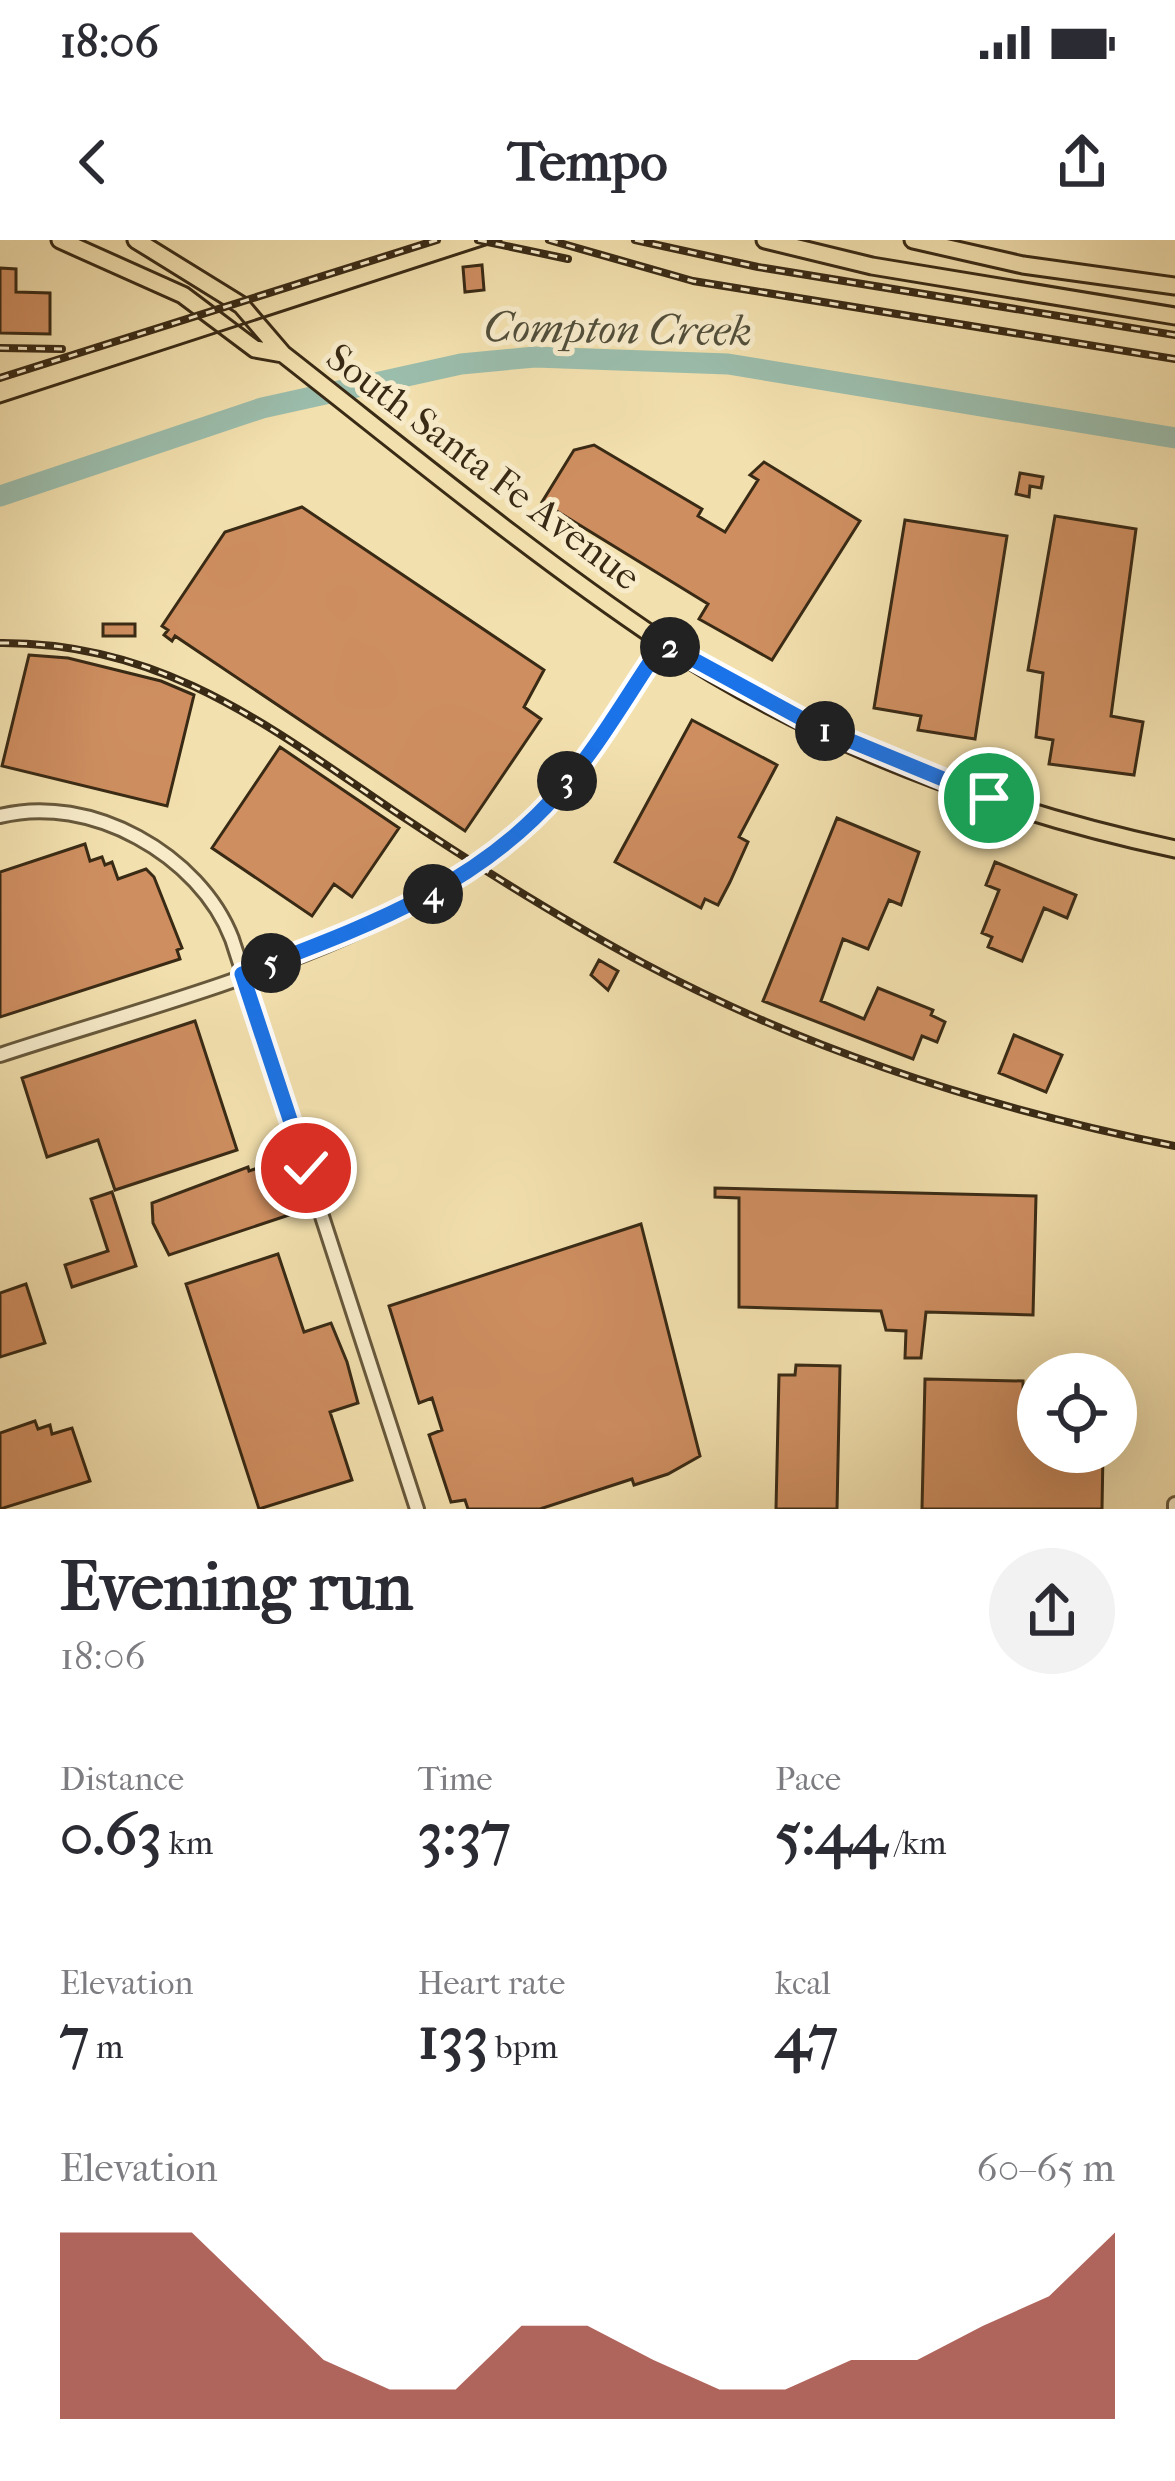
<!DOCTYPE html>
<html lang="en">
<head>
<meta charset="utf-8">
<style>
  :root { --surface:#fff; --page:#f2f2f3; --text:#2b2b33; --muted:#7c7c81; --accent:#8f2418 }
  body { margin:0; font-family:"IM FELL French Canon",serif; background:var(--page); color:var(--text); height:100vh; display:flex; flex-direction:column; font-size:45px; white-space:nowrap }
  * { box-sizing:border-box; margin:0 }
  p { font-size:39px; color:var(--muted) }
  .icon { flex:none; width:66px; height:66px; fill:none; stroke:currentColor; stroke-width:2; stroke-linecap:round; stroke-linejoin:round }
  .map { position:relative; height:1269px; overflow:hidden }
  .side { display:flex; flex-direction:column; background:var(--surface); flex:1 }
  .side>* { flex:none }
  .fabs { position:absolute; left:1017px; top:1113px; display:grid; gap:24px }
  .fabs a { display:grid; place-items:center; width:120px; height:120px; border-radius:50%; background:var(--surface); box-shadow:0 12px 48px #0002; font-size:60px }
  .pin { position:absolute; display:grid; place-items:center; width:102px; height:102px; color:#fff; margin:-51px; border:6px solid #fff; border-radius:50%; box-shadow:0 3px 12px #0007 }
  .km { position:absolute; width:60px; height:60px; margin:-30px; border-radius:50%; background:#222; color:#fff; font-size:33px; line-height:60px; text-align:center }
  .round { display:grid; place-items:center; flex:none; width:126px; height:126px; border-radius:63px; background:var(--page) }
  .summary { display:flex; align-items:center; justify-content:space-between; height:204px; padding:0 60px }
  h1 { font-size:66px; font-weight:800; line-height:90px }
  .figures { display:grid; grid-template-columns:repeat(3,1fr); gap:18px; height:204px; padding:12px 60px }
  .figures div { display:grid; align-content:center }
  .figures b { font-size:60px; font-weight:800 }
  .figures small { font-size:33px; font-weight:400 }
  .figures p { font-size:33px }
  .chart { height:336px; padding:24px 60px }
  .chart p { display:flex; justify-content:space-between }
  .chart svg { width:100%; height:216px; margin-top:12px; fill:var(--accent); opacity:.7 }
  .status { display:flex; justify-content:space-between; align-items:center; height:84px; padding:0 60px; background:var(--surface); direction:ltr }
  .status svg { height:33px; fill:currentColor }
  header { display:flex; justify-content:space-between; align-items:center; height:156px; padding:0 60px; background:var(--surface); font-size:54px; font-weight:800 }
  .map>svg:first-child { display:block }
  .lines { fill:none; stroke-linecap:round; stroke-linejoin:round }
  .river { stroke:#9bbdac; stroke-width:21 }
  .building { fill:#ce8e60; stroke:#392a15; stroke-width:3 }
  .minor-casing { stroke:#67583b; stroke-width:18 }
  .major-casing { stroke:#392a15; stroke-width:21 }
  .minor { stroke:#f7ebca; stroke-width:12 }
  .major { stroke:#f2e0ae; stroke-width:15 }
  .tram { stroke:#392a15; stroke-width:3 }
  .rail-casing { stroke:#392a15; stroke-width:8 }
  .rail { stroke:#f7ebca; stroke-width:3; stroke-dasharray:9; stroke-linecap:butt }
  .route-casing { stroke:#fff; stroke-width:24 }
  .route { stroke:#1a73e8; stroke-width:15 }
  .labels { text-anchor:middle; stroke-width:10; stroke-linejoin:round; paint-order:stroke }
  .street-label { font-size:39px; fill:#392a15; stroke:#f7ebca }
  .water-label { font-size:42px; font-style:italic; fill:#524f3b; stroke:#f7ebca }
</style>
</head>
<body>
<div class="status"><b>18:06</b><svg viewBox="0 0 49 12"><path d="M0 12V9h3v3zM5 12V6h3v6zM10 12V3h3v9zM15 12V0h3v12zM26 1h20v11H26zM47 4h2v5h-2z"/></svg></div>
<header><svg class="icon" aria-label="back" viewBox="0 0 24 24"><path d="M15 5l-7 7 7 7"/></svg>Tempo<svg class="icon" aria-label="share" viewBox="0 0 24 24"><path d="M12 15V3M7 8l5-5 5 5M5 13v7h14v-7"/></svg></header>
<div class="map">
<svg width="1175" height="1269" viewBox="0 0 1175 1269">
  <rect width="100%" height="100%" fill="#f2e0ae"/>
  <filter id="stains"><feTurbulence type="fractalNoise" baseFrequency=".00167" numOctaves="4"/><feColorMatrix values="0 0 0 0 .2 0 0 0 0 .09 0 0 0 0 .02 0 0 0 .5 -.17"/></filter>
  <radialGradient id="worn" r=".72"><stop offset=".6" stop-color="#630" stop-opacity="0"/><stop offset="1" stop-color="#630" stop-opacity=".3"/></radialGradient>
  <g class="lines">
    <path class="river" d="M0,256L262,168L461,124L535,117L728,124L1175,198"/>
  </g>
  <path class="building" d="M482,25L484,50L465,52L463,27Z
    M0,28L16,29V52L50,53V94L0,93Z
    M594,205L702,269L698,276L725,292L758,240L750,235L764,222L860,281L772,420L699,379L708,364L542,262L574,210Z
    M1020,233L1043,237L1041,248L1030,246L1029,257L1016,254Z
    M302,267L544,430L524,467L541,479L465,591L175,396L172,401L164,395L168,390L162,386L225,292Z
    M1055,276L1136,289L1111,476L1143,482L1134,535L1049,524L1053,500L1036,497L1043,433L1028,430Z
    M905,280L1007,296L975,499L918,490L921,476L874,468Z
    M103,384H135V396H103Z
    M29,415L68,418L161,441L194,455L167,566L2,526Z
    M692,480L777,525L739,597L748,602L730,642L718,665L705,659L701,668L615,622Z
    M280,507L399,588L352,657L334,644L312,676L212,608Z
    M837,578L919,612L901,665L889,660L868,709L843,699L821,761L864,779L878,748L933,770L931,775L945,782L937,802L922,796L913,819L763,761Z
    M85,604L90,621L102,617L105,625L112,622L118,639L146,629L154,637L182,708L177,710L180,719L0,777V632Z
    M995,622L1076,655L1067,678L1044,668L1022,721L988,707L992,697L982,693L999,650L986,645Z
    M599,720L618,731L608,750L591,735Z
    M195,781L237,910L115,950L98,900L47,917L22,838Z
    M1014,795L1062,815L1046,852L999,833Z
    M272,923L289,975L169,1015L153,983L152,963L248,927L249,931Z
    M715,948L1036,956L1033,1075L926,1072L921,1118H905L906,1091L886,1090L881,1071L739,1067V958L715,957Z
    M112,952L136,1026L72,1047L65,1025L108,1011L91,959Z
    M641,984L700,1216L668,1234L634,1245L632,1239L540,1269H468L465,1260L451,1262L429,1195L442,1190L432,1158L419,1163L389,1066Z
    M278,1014L304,1092L331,1083L347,1122L358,1163L330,1172L352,1240L259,1269L186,1044Z
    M26,1044L45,1103L0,1117V1053Z
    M796,1125L840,1126L837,1269H776L779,1135H795Z
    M925,1139L1023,1141V1152H1030V1173L1038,1174V1212H1103L1102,1269H922Z
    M35,1181L38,1189L50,1185L52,1194L72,1188L90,1241L0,1269V1193Z"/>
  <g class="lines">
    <g class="minor-casing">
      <path id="minor" d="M0,576C90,553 200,615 232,699L417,1269
        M0,815C178,756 433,698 558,553C598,508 629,452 663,403
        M1175,1269V1264"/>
    </g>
    <g class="major-casing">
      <path id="major" d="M60,0L183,55L255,109L283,114
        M136,0L241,65L283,114C407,211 530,313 661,401C814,503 997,571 1175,609
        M765,0L872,26L1175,76
        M913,0L1023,25L1175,46"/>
    </g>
    <use href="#minor" class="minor"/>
    <use href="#major" class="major"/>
    <path class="tram" d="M0,163L501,0"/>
    <g class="rail-casing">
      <path id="rail" d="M478,0L568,19
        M549,0L693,41L1175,119
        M635,0L758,27L1175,95
        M0,108L62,109
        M0,138L437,0
        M0,403C162,402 267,485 394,571C475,625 557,677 643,723C810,812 990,869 1175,906"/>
    </g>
    <use href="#rail" class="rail"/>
  </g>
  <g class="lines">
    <g class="route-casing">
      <path id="route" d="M306,928L242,734C358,689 474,650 558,553C598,508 629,452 663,403L817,487L989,558"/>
    </g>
    <use href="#route" class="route"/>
  </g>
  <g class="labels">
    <g class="street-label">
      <text transform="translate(484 226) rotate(37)" y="14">South Santa Fe Avenue</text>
    </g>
    <g class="water-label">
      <text transform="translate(618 88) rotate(1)" y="15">Compton Creek</text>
    </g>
  </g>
  <rect width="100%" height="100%" filter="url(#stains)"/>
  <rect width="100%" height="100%" fill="url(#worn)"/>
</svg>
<div class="fabs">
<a><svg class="icon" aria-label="locate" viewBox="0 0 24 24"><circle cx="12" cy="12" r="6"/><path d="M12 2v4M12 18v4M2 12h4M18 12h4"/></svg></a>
</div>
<div class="pin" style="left:989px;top:558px;background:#1e9e55"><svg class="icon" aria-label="arrive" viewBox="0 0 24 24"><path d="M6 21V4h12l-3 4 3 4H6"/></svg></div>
<div class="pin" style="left:306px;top:928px;background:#d93025"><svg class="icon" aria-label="check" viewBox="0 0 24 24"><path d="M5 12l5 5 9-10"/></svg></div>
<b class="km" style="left:825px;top:491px">1</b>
<b class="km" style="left:670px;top:407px">2</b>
<b class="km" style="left:567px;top:541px">3</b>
<b class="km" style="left:433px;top:654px">4</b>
<b class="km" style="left:271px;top:723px">5</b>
</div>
<section class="side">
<div class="summary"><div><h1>Evening run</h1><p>18:06</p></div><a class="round"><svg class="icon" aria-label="share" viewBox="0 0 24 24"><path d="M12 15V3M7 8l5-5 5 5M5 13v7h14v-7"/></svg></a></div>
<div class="figures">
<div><p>Distance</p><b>0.63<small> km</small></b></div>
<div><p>Time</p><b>3:37</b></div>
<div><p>Pace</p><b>5:44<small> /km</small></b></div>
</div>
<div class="figures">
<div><p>Elevation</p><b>7<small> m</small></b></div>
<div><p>Heart rate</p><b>133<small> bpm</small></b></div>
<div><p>kcal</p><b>47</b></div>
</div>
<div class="chart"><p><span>Elevation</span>60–65 m</p>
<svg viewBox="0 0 160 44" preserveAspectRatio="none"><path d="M0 44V6L10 6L20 6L30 19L40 32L50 38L60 38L70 25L80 25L90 32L100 38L110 38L120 32L130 32L140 25L150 19L160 6V44z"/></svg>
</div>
</section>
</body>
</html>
